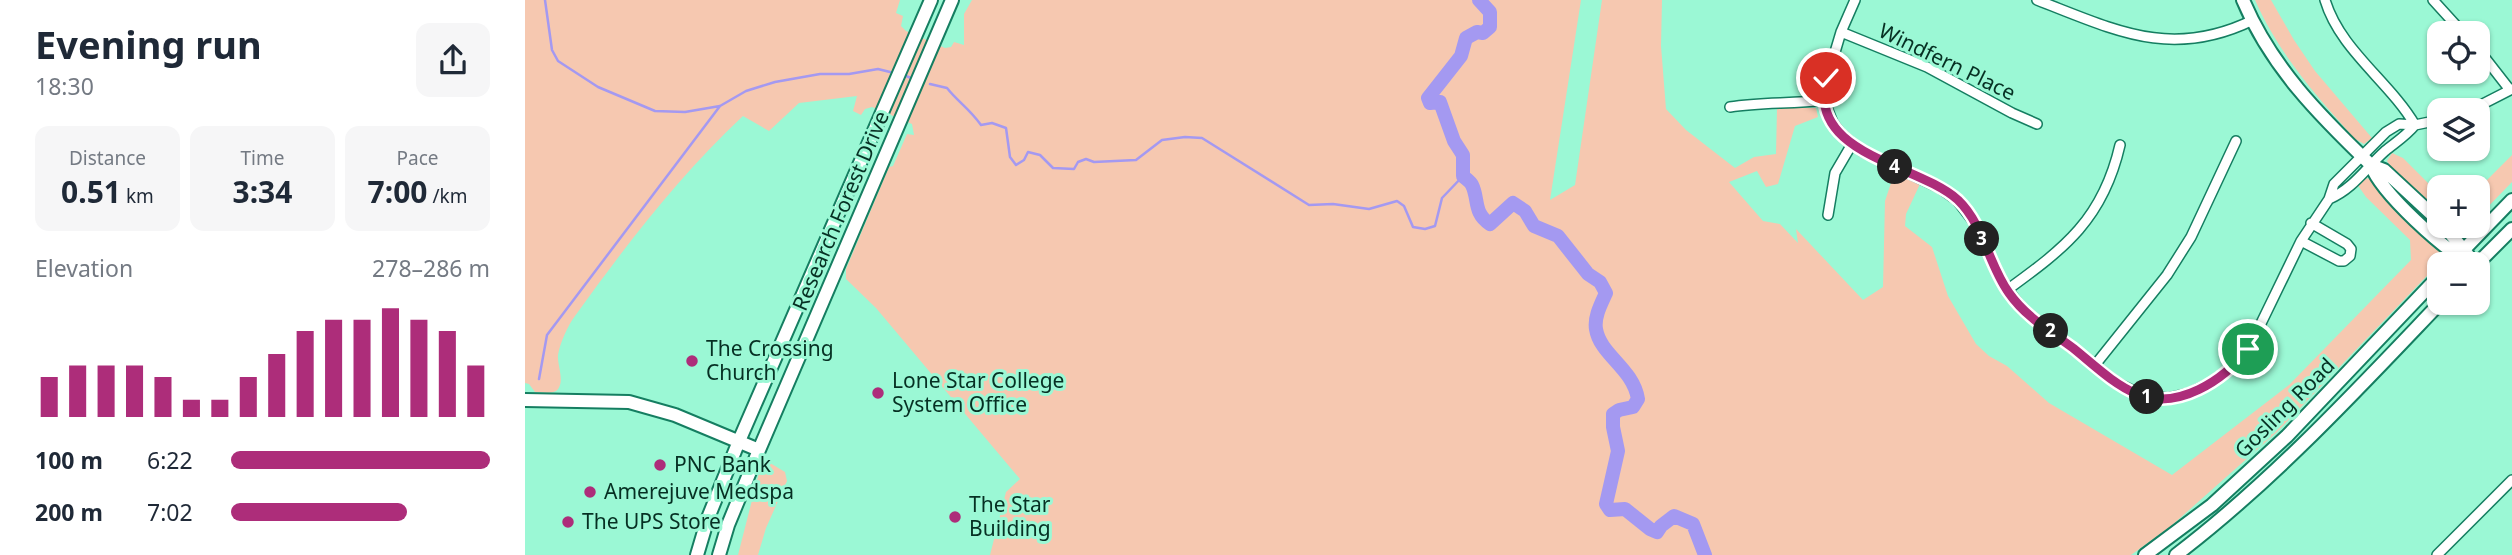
<!DOCTYPE html>
<html lang="en">
<head>
<meta charset="utf-8">
<style>
  :root { --surface:#fff; --page:#f6f6f7; --text:#1f2937; --muted:#747a83; --accent:#ad2d7a }
  body { margin:0; font-family:"Noto Sans",sans-serif; background:var(--page); color:var(--text); height:100vh; display:flex; flex-direction:column; font-size:26px; white-space:nowrap }
  * { box-sizing:border-box; margin:0 }
  p { font-size:23px; color:var(--muted) }
  .icon { flex:none; width:38px; height:38px; fill:none; stroke:currentColor; stroke-width:2; stroke-linecap:round; stroke-linejoin:round }
  .map { position:relative; flex:1; overflow:hidden }
  .side { display:flex; flex-direction:column; background:var(--surface); width:525px }
  .side>* { flex:none }
  .controls { position:absolute; left:1902px; top:21px; display:grid; gap:14px }
  .controls a { display:grid; place-items:center; width:63px; height:63px; border-radius:14px; background:var(--surface); box-shadow:0 2px 5px #0004; font-size:35px }
  .pin { position:absolute; display:grid; place-items:center; width:60px; height:60px; color:#fff; margin:-30px; border:4px solid #fff; border-radius:50%; box-shadow:0 2px 7px #0007 }
  .km { position:absolute; width:35px; height:35px; margin:-18px; border-radius:50%; background:#222; color:#fff; font-size:19px; line-height:35px; text-align:center }
  .round { display:grid; place-items:center; flex:none; width:74px; height:74px; border-radius:14px; background:var(--page) }
  .head { display:flex; align-items:center; justify-content:space-between; height:119px; padding:0 35px }
  h1 { font-size:38px; font-weight:700; line-height:52px }
  .metrics { display:grid; grid-template-columns:repeat(3,1fr); gap:10px; height:119px; padding:7px 35px }
  .metrics div { display:grid; align-content:center; border-radius:14px; background:var(--page); text-align:center }
  .metrics b { font-size:30px; font-weight:700 }
  .metrics small { font-size:19px; font-weight:400 }
  .metrics p { font-size:19px }
  .chart { height:196px; padding:14px 35px }
  .chart p { display:flex; justify-content:space-between }
  .chart svg { width:100%; height:126px; margin-top:7px; stroke:var(--accent); stroke-width:6 }
  ul { padding:0 35px; list-style:none; font-size:23px }
  li { display:grid; grid-template-columns:112px 84px 1fr; align-items:center; height:52px }
  li i { height:18px; border-radius:9px; background:var(--accent) }
  main { display:flex; flex:1; min-height:0 }
  .map>svg:first-child { display:block }
  .green { fill:#f6c8b0 }
  .lines { fill:none; stroke-linecap:round; stroke-linejoin:round }
  .stream { stroke:#a499f1; stroke-width:2.5 }
  .river { stroke:#a499f1; stroke-width:14 }
  .street-casing { stroke:#157e61; stroke-width:12 }
  .secondary-casing { stroke:#157e61; stroke-width:16 }
  .street { stroke:#fff; stroke-width:9 }
  .secondary { stroke:#fff; stroke-width:12 }
  .route-casing { stroke:#fff; stroke-width:14 }
  .route { stroke:#ad2d7a; stroke-width:9 }
  .poi-dot { fill:#ad2d7a; stroke:#9bf8d5; stroke-width:2.5 }
  .labels { text-anchor:middle; stroke-width:6; stroke-linejoin:round; paint-order:stroke }
  .street-label { font-size:21px; fill:#063023; stroke:#9bf8d5 }
  .poi-label { font-size:21px; fill:#063023; stroke:#9bf8d5; text-anchor:start }
</style>
</head>
<body>
<main>
<section class="side">
<div class="head"><div><h1>Evening run</h1><p>18:30</p></div><a class="round"><svg class="icon" aria-label="share" viewBox="0 0 24 24"><path d="M12 15V3M7 8l5-5 5 5M5 13v7h14v-7"/></svg></a></div>
<div class="metrics">
<div><p>Distance</p><b>0.51<small> km</small></b></div>
<div><p>Time</p><b>3:34</b></div>
<div><p>Pace</p><b>7:00<small> /km</small></b></div>
</div>
<div class="chart"><p><span>Elevation</span>278–286 m</p>
<svg viewBox="0 0 160 44" preserveAspectRatio="none"><path d="M5 44V30M15 44V26M25 44V26M35 44V26M45 44V30M55 44V38M65 44V38M75 44V30M85 44V22M95 44V14M105 44V10M115 44V10M125 44V6M135 44V10M145 44V14M155 44V26"/></svg>
</div>
<ul>
<li><b>100 m</b>6:22<i style="width:100%"></i></li>
<li><b>200 m</b>7:02<i style="width:68%"></i></li>
</ul>
</section>
<div class="map">
<svg width="1987" height="555" viewBox="0 0 1987 555">
  <rect width="100%" height="100%" fill="#9bf8d5"/>
  <path class="green" d="M0,0H375L371,13L378,16L376,26L381,31L420,48L426,47L429,42L439,45V14L447,0H1056L1025,200L1050,185L1077,0H1137L1136,46L1141,109L1161,130L1210,168L1229,157L1251,154L1252,108H1291L1293,117L1270,126L1253,184L1241,187L1232,171L1204,182L1238,221L1255,224L1273,243L1271,229L1338,300L1358,287L1360,201L1370,171L1395,184L1381,214L1380,226L1407,247L1423,296L1451,344L1464,356L1482,366L1524,403L1647,475L1764,385L1886,260L1885,240L1841,197L1832,184L1839,178L1847,179L1917,249L1920,257L1752,432L1646,526L1606,555H465L481,492L495,479L351,308L321,279V269L364,167L368,166L382,134L389,135L387,124L347,107L340,109L336,115L328,111L332,96L274,103L244,131L218,116C154,176 101,245 50,316C43,325 35,343 33,355C32,365 41,383 31,391C26,394 16,392 10,392L4,384L0,383Z
    M1730,0H1746L1769,40L1790,71L1847,138L1839,144L1830,139C1790,94 1755,56 1730,0Z
    M1867,153L1878,158L1914,194V213L1867,169L1862,161Z
    M1987,155V182L1953,217V189Z
    M245,463L260,472L262,481L241,528L233,555H213L235,469L238,465Z"/>
  <g class="lines">
    <path class="stream" d="M20,0L27,50L33,61L73,87L130,111L160,112L195,106L221,91L250,82L295,74H324L353,69L365,72
      M381,76L386,78
      M405,84L422,88C433,102 444,108 456,125L467,123L481,128L485,157L491,165L499,160L503,152L515,155L528,168L549,169L553,162L561,159L569,162L611,160L637,140L660,137L677,138L784,205L808,204L844,209L872,201L879,206L888,227L900,229L910,226L917,198L938,176
      M14,379L22,335L195,106"/>
    <path class="river" d="M954,0L965,12V27L958,33L952,32L941,38L936,56L903,98L905,103L915,102L929,141L938,155V176C941,179 945,181 947,185C954,199 948,213 965,224L988,203L1000,211L1009,226L1033,236L1063,274L1075,282L1081,293C1076,304 1069,317 1071,329C1075,355 1108,368 1113,399L1108,407L1094,410L1088,414V427L1093,451L1081,504L1085,510L1100,509L1125,529L1132,532L1136,526L1149,516L1168,524L1180,555"/>
    <g class="street-casing">
      <path id="street" d="M1330,0L1316,32L1299,89V100L1308,123L1317,135L1337,151L1415,188L1432,200L1452,226L1475,279L1498,310L1592,383L1619,396L1643,398L1665,393L1686,383L1708,366L1727,342L1776,241L1804,199L1809,184L1861,132L1874,124L1890,125L1914,120
        M1512,0C1590,30 1646,60 1728,20
        M1800,0C1815,50 1864,81 1890,125
        M1908,0L1938,33
        M1316,32L1402,67L1487,113L1512,124
        M1953,49L1985,90
        M1205,107C1236,102 1267,104 1299,100
        M1946,110L1987,89
        M1906,122L1914,133
        M1804,199C1828,189 1841,168 1860,151C1871,142 1881,136 1890,125
        M1303,215L1310,173L1327,144
        M1776,241L1814,261H1819L1825,256L1826,249L1822,244L1786,223
        M1482,290C1540,248 1578,219 1595,145
        M1570,365L1642,275L1666,237L1711,141
        M1912,555L1987,480"/>
    </g>
    <g class="secondary-casing">
      <path id="secondary" d="M1718,0C1746,67 1795,116 1846,165L1859,170L1914,221
        M1846,165C1856,193 1920,251 1947,264
        M1919,226L1943,255
        M1925,264L1987,200
        M1952,264L1987,229
        M0,400L104,402L150,415L234,450
        M172,555L183,518L214,441L406,0
        M194,555L203,525L234,450L427,0
        M1620,555L1687,505L1762,436L1914,276
        M1651,555C1748,481 1831,391 1915,303"/>
    </g>
    <use href="#street" class="street"/>
    <use href="#secondary" class="secondary"/>
  </g>
  <g class="lines">
    <g class="route-casing">
      <path id="route" d="M1301,78C1282,156 1392,163 1433,200C1459,225 1463,264 1484,293C1500,316 1525,331 1548,348C1568,364 1588,384 1612,394C1653,411 1699,380 1723,349"/>
    </g>
    <use href="#route" class="route"/>
  </g>
  <g class="poi-dot">
    <circle cx="167" cy="361" r="7"/>
    <circle cx="353" cy="393" r="7"/>
    <circle cx="135" cy="465" r="7"/>
    <circle cx="65" cy="492" r="7"/>
    <circle cx="430" cy="517" r="7"/>
    <circle cx="43" cy="522" r="7"/>
  </g>
  <g class="labels">
    <g class="street-label">
      <text transform="translate(1422 62) rotate(26)" y="7">Windfern Place</text>
      <text transform="translate(316 211) rotate(-67)" y="7">Research Forest Drive</text>
      <text transform="translate(1760 408) rotate(-45)" y="7">Gosling Road</text>
    </g>
    <g class="poi-label">
      <text x="181" y="356">The Crossing<tspan x="181" dy="24">Church</tspan></text>
      <text x="367" y="388">Lone Star College<tspan x="367" dy="24">System Office</tspan></text>
      <text x="149" y="472">PNC Bank</text>
      <text x="79" y="499">Amerejuve Medspa</text>
      <text x="444" y="512">The Star<tspan x="444" dy="24">Building</tspan></text>
      <text x="57" y="529">The UPS Store</text>
    </g>
  </g>
</svg>
<div class="controls">
<a><svg class="icon" aria-label="locate" viewBox="0 0 24 24"><circle cx="12" cy="12" r="6"/><path d="M12 2v4M12 18v4M2 12h4M18 12h4"/></svg></a>
<a><svg class="icon" aria-label="layers" viewBox="0 0 24 24"><path d="M12 4l9 5-9 5-9-5zM3 14l9 5 9-5"/></svg></a>
<a>+</a>
<a>−</a>
</div>
<div class="pin" style="left:1723px;top:349px;background:#1e9e55"><svg class="icon" aria-label="arrive" viewBox="0 0 24 24"><path d="M6 21V4h12l-3 4 3 4H6"/></svg></div>
<div class="pin" style="left:1301px;top:78px;background:#d93025"><svg class="icon" aria-label="check" viewBox="0 0 24 24"><path d="M5 12l5 5 9-10"/></svg></div>
<b class="km" style="left:1622px;top:397px">1</b>
<b class="km" style="left:1526px;top:331px">2</b>
<b class="km" style="left:1457px;top:239px">3</b>
<b class="km" style="left:1370px;top:167px">4</b>
</div>
</main>
</body>
</html>
